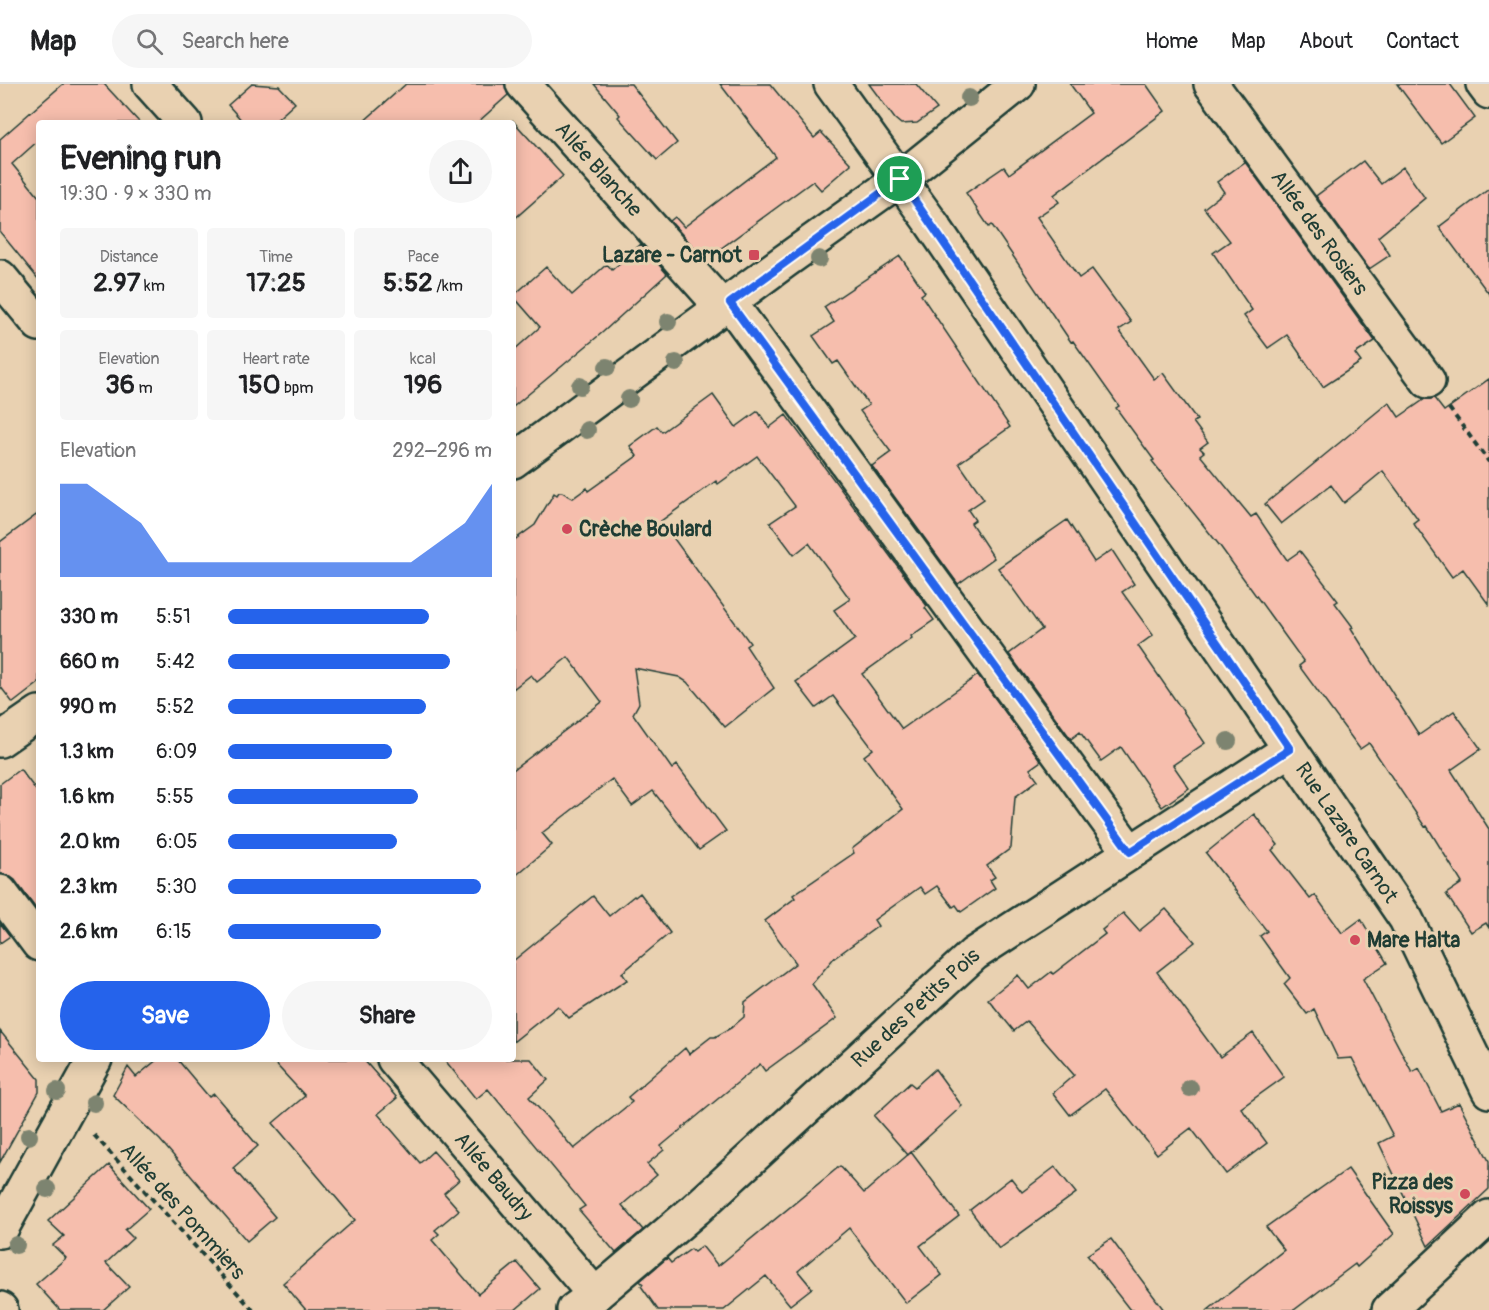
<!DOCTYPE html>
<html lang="en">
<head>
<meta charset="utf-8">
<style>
  :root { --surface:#fff; --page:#f6f6f6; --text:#202124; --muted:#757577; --line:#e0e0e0; --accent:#2563eb }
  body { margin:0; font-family:Pangolin,sans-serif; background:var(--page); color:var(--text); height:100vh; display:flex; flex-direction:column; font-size:22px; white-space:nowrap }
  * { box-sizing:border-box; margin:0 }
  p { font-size:20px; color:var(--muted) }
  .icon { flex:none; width:33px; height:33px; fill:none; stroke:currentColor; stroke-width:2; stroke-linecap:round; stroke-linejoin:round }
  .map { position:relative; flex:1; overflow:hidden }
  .details { position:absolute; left:36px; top:36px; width:480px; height:942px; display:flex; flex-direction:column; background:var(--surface); border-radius:6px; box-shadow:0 3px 15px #0003 }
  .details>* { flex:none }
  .pin { position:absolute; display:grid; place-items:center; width:51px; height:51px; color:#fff; margin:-26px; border:3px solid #fff; border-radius:50%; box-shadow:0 2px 6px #0007 }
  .round { display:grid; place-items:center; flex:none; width:63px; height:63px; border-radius:32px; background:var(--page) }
  .summary { display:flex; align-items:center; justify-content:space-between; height:102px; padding:0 24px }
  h1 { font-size:33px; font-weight:700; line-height:45px }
  .stats { display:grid; grid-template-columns:repeat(3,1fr); gap:9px; height:102px; padding:6px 24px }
  .stats div { display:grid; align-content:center; border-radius:6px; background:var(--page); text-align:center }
  .stats b { font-size:26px; font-weight:700 }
  .stats small { font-size:16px; font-weight:400 }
  .stats p { font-size:16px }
  .chart { height:168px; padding:12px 24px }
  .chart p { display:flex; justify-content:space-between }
  .chart svg { width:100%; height:108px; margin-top:6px; fill:var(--accent); opacity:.7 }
  .primary-button { display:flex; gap:12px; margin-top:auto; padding:12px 24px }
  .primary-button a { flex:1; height:69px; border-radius:36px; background:var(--accent); color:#fff; font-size:24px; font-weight:700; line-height:69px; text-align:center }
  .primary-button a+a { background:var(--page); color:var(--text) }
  ul { padding:0 24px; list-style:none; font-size:20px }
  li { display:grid; grid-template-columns:96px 72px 1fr; align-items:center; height:45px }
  li i { height:15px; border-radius:8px; background:var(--accent) }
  header { display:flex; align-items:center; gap:36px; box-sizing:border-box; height:84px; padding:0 30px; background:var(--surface); border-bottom:2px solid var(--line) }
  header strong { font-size:28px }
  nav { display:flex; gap:33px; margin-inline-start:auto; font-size:21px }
  .search { width:420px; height:54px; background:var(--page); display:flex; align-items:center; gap:15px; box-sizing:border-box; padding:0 21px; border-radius:33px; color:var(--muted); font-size:22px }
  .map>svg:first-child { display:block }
  .building { fill:#f6bead; stroke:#1f3d34; stroke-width:1.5 }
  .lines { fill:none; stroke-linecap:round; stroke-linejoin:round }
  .street-casing { stroke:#1f3d34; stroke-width:38 }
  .path { stroke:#1f3d34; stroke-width:4; stroke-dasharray:6 4.5; stroke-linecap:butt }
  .street { stroke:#e9d1b1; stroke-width:33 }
  .tree { fill:#7d8470 }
  .route-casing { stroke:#fff; stroke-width:12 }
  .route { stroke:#2563eb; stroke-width:8 }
  .poi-dot { fill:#d1495b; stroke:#e9d1b1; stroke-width:2 }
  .labels { text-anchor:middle; stroke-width:6; stroke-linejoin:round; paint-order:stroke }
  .street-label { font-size:21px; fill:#1f3d34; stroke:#e9d1b1 }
  .poi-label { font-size:21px; font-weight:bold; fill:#1f3d34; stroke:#e9d1b1; text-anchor:end }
</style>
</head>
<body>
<header>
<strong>Map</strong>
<div class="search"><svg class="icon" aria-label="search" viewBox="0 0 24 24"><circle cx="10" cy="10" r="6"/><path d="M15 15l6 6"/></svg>Search here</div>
<nav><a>Home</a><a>Map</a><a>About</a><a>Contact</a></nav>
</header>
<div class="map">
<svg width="1489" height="1226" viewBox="0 0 1489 1226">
  <rect width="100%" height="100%" fill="#e9d1b1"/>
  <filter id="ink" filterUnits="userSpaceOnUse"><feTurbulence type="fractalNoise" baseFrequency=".0167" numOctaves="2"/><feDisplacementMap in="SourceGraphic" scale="12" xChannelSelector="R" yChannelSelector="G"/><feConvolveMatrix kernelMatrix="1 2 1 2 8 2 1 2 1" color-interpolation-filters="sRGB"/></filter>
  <g filter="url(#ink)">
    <path class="building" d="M63,0H104L140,39H39V56L12,80L39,113V196L0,148V55Z
      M252,0L279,2L295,19L273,39H244L228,21Z
      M406,0H505L508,11L477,39H362Z
      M594,0H631L677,59L657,76L618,33L620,31Z
      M720,0H770L814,54L821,48L851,80L821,106L813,97L705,176L670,137L675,133L684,143L776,73Z
      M869,0H916L937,25L917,39L901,40L895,35Z
      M1070,0H1146L1165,27L1054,111L1059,118L1037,133L1079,194L1092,185L1131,238L1119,246L1154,295L1163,289L1197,336L1193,338L1208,358L1200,364L1204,368L1200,371L1251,433L1256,430L1287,476L1300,467L1338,517L1335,519L1353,543L1351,544L1419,651L1454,627L1481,665L1451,686L1489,745V844L1486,839L1471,848L1446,810L1462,799L1427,742L1425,743L1369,659L1360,665L1299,582L1304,578L1220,462L1152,377L1154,376L1116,324L1119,322L1073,257L1071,258L992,141L989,143L966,109L1004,83L1009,90L1091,29Z
      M1397,0H1450L1475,34L1441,59Z
      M513,37L563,92L513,136Z
      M1363,77L1381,100L1403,83L1425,114L1378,153L1390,171L1369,185L1316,112Z
      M1245,78L1375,257L1355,270L1361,278L1323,303L1287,251L1268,264L1244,232L1252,226L1213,169L1230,157L1204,124L1224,108L1217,98Z
      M1489,105V210L1439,143Z
      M641,160L667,190L603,248L513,323V267L540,243L513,212L546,183L572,211L607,180L612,186Z
      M900,172L925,208L921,211L1010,343L959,379L984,415L968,426L975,436L971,439L994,474L958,500L872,382L891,368L860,327L869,321L838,277L833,280L813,252L834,238L824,223Z
      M1489,295V521L1463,485L1452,493L1413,439L1418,435L1383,387L1344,419L1331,401L1281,440L1265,420L1389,318L1399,333L1425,315L1434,314L1444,327Z
      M713,311L736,343L758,327L769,344L786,331L927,522L925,524L934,536L911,552L912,554L862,590L902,645L978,591L1041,677L1030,685L1038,696L1015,713L1011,764L987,782L995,793L990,796L995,804L961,828L956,821L953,823L937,802L925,810L920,803L874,836L878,842L833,875L812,900L837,934L765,987L760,980L661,1062L664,1066L647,1080L657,1091L622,1121L643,1146L616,1169L579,1126L585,1122L488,1005L476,1015L444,975H531L548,996L529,1013L574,1065L632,1018L628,1013L685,964L689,970L711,953H715L731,944L744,933L745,918L796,879L765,837L795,814L793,811L854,769L852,765L903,725L864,672L873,665L833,612L816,624L796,598L855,555L834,526L850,515L809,459L794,471L770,439L795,422L757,372L718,400L716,397L661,437L750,559L746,562L774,604L725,643L687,598L679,593L634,584L639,619L633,630L672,685L677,681L726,747L699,766L653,707L632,722L612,695L542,749L552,761L513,794V686L602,618L568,573L537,598L531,591L513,605V457L535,441L554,409L557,411L559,408H562L573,414L587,404L588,407L637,372L630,362L657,342L662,348Z
      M39,429V599L13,619L0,602V458Z
      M1067,436L1094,478L1112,466L1134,500L1122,508L1153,551L1138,562L1205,659L1173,681L1189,704L1162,723L1121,663L1101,677L1080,648L1071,655L1009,570L1042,545L998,484Z
      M20,685L39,710V829L15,796L8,791L0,790V700Z
      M1254,730L1278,761L1272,766L1310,815L1315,811L1342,849L1361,835L1387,879L1363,895L1412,988L1419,984L1441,1027L1459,1019L1489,1077V1105L1428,1162L1379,1059L1393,1052L1352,974L1338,975L1314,925L1307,930L1284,900L1290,894L1260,852L1267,847L1206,769Z
      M640,809L670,849L622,889L627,896L569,934L558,922L513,958V877L593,812L609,832L634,812L635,813Z
      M1166,825L1195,858L1157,888L1220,973L1253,949L1284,993L1241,1024L1267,1059L1226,1090L1191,1044L1157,1070L1105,1005L1070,1031L1053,1009L1074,991L1027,937L1014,947L988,915L1018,891L1029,905L1051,888L1053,890L1105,850L1102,846L1123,829L1139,847Z
      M0,839L10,852L0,859Z
      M0,947L39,995V1008L0,1078Z
      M158,975H177L209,1013L214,1010L258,1062L233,1084L275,1133L247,1157L160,1056L113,1011L128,983L136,993Z
      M271,975H363L397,1014L378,1030L420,1079L433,1067L459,1096L444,1109L459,1126L435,1146L439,1150L432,1156L478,1210L517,1178L540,1205L515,1226H306L283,1199L355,1136L273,1039L305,1012Z
      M935,985L962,1022L908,1071L874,1032L910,999L915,1003Z
      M911,1068L959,1132L920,1162L942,1191L906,1219L849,1144L798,1187L812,1204L790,1221L766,1192L724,1226H658L641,1202L643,1200L640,1197L667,1174L671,1179L691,1165L694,1168L702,1162L718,1182L840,1082L864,1109Z
      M109,1081L149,1125L125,1146L133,1154L106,1179L129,1203L103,1226H60L36,1200L66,1174L53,1161L64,1152L48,1137Z
      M1055,1083L1076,1109L999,1165L970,1126L1011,1094L1022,1108Z
      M1348,1085L1394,1150L1357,1183L1355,1180L1294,1226H1208L1284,1166L1266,1143Z
      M1111,1155L1164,1226H1130L1087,1171Z"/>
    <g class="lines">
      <g class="street-casing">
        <g id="street">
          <path d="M150,0L185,39"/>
          <path id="s1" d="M523,0L722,223"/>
          <path id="s2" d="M831,0L932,140L1406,835L1489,1007"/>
          <path id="s3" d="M1211,0L1428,297"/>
          <path d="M1483,0L1489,8"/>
          <path d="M0,193L39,240"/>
          <path d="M730,219L1130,768"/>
          <path d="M513,377L785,177L900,95L1018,0"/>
          <path d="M0,656L39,629"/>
          <path d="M0,808L39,860"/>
          <path id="s4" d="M394,975L595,1211"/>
          <path d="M0,1147L95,975"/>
          <path d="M0,1225L1,1226"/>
          <path id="s5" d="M574,1226L595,1211L696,1125L974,870L1290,665"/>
          <path d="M1389,1226L1489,1133"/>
        </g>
      </g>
      <path class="path" d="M1449,324L1489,378
        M94,1051L253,1226"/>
      <use href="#street" class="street"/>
    </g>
    <g class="tree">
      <circle cx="969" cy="14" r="9"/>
      <circle cx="819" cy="175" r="9"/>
      <circle cx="668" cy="238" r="9"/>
      <circle cx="676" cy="279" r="9"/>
      <circle cx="607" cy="283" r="9"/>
      <circle cx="580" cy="302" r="9"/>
      <circle cx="629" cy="315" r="9"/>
      <circle cx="587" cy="346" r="9"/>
      <circle cx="1228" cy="657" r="9"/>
      <circle cx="1190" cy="1004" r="9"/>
      <circle cx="57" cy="1007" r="9"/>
      <circle cx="94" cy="1019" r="9"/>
      <circle cx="29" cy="1052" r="9"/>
      <circle cx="47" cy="1105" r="9"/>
      <circle cx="16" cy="1161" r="9"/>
    </g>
  </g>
  <g class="lines" filter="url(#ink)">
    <g class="route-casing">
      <path id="route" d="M900,95L1290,665L1130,768L730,219Z"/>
    </g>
    <use href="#route" class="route"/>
  </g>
  <g class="poi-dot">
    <rect x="748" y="165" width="12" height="12" rx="3"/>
    <circle cx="567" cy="445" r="6"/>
    <circle cx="1355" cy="856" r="6"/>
    <circle cx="1465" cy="1110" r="6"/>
  </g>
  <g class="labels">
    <g class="street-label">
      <text dy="7" stroke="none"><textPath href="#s1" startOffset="114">Allée Blanche</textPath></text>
      <text dy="7" stroke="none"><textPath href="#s3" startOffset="184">Allée des Rosiers</textPath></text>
      <text dy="7" stroke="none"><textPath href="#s2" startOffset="909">Rue Lazare Carnot</textPath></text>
      <text dy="7" stroke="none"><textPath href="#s5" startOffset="456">Rue des Petits Pois</textPath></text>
      <text dy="7" stroke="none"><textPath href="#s4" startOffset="154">Allée Baudry</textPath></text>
      <text transform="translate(183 1127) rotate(48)" y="7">Allée des Pommiers</text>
    </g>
    <g class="poi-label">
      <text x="742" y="178">Lazare - Carnot</text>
      <text x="579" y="452" text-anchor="start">Crèche Boulard</text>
      <text x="1367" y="863" text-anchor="start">Mare Halta</text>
      <text x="1453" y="1105">Pizza des<tspan x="1453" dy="24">Roissys</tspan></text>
    </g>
  </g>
</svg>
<div class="pin" style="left:900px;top:95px;background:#1e9e55"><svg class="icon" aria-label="arrive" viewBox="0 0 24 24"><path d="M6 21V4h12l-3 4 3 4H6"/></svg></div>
<section class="details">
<div class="summary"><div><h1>Evening run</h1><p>19:30 · 9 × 330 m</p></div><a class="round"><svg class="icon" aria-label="share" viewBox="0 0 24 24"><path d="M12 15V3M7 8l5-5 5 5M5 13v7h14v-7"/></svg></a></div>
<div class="stats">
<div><p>Distance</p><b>2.97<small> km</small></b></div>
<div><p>Time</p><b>17:25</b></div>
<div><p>Pace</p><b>5:52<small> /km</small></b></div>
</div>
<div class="stats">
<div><p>Elevation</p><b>36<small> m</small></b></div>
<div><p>Heart rate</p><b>150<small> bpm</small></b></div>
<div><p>kcal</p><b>196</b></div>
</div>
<div class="chart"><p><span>Elevation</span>292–296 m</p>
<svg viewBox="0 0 160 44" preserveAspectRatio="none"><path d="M0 44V6L10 6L20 14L30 22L40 38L50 38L60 38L70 38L80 38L90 38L100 38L110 38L120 38L130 38L140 30L150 22L160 6V44z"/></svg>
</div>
<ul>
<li><b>330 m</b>5:51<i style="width:76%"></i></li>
<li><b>660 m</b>5:42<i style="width:84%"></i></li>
<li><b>990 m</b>5:52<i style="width:75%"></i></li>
<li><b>1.3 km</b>6:09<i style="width:62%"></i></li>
<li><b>1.6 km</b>5:55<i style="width:72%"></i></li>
<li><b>2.0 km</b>6:05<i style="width:64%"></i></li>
<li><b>2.3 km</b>5:30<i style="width:96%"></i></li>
<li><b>2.6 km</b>6:15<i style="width:58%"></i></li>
</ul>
<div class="primary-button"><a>Save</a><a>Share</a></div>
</section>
</div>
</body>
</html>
